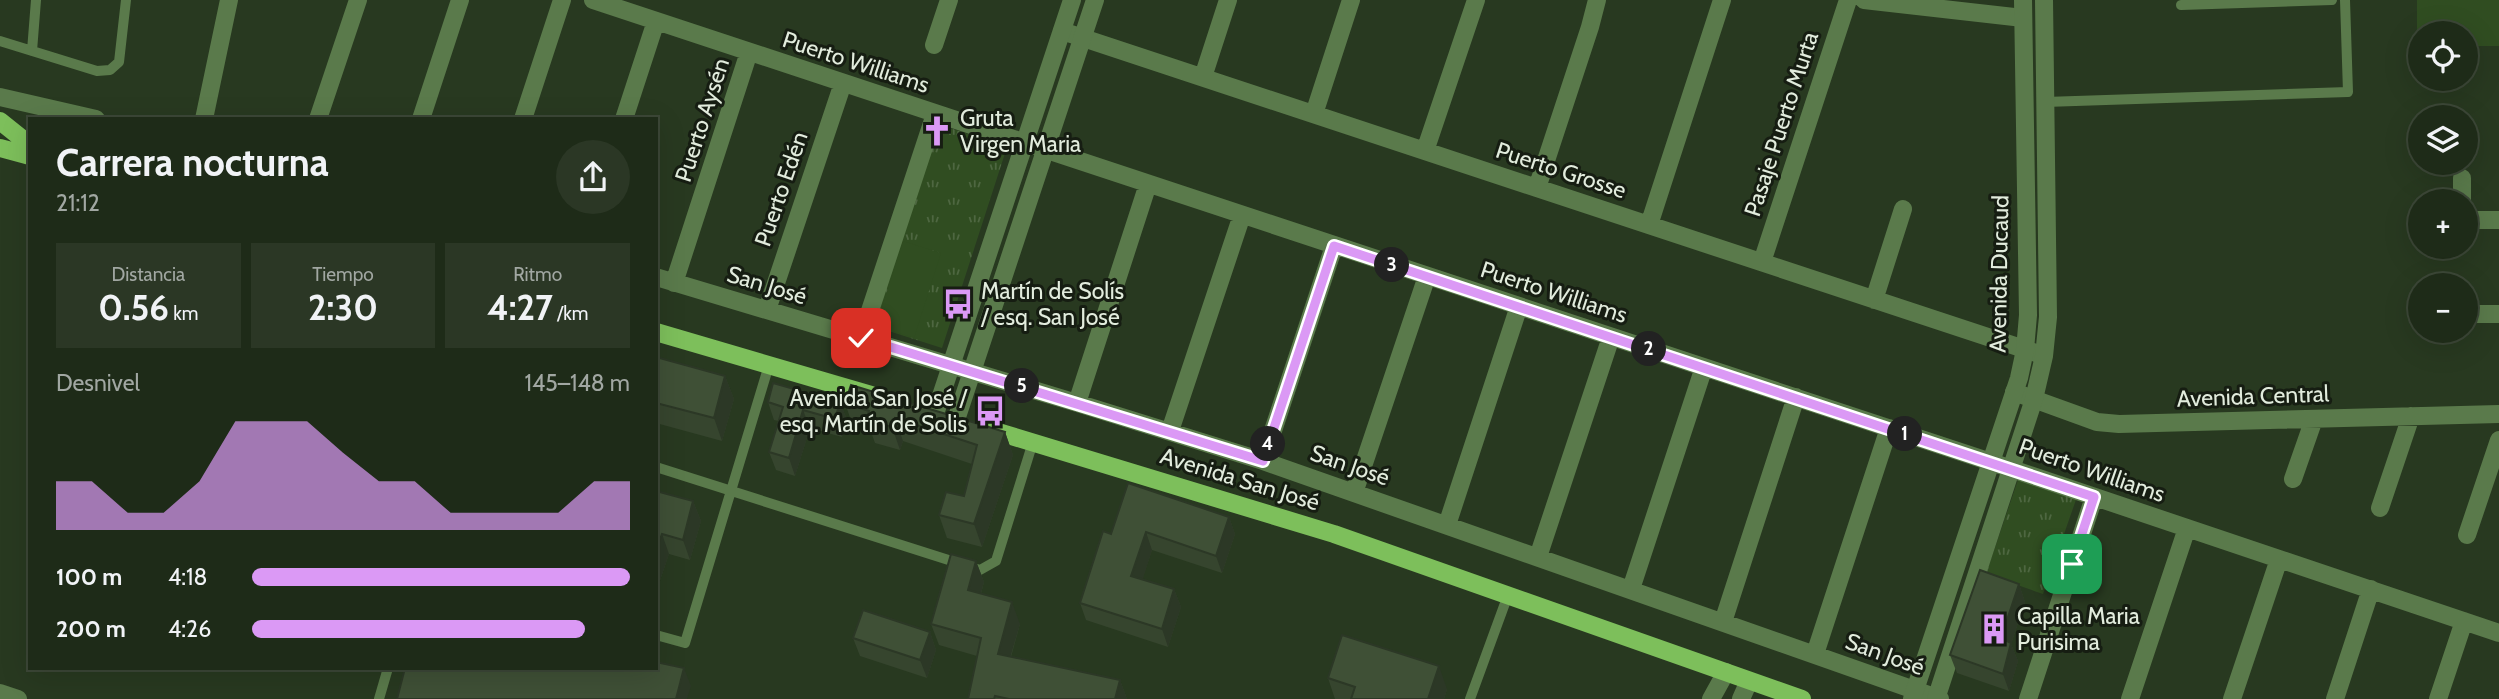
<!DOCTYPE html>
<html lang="es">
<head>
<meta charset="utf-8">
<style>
  :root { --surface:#1e2b18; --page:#2b3725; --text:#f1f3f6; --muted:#a1a7a2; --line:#3c4737; --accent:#db99f5 }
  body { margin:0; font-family:Cabin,sans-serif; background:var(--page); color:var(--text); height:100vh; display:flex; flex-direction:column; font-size:26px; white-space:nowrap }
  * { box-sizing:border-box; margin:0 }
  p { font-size:23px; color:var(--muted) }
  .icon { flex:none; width:38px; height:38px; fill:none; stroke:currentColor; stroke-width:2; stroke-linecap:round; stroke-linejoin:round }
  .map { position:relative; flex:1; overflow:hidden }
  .sheet { position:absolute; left:28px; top:117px; width:630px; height:553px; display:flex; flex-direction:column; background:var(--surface); border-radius:0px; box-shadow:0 7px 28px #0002,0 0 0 2px var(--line) }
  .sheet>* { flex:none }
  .tools { position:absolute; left:2408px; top:21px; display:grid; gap:14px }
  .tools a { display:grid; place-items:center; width:70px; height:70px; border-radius:50%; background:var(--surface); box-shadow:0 7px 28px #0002,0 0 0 2px var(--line); font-size:35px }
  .pin { position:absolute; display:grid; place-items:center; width:60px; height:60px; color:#fff; margin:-30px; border-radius:14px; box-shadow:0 4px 10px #0006 }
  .km { position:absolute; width:35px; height:35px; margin:-18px; border-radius:50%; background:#222; color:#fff; font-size:19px; line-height:35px; text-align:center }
  .round { display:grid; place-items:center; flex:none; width:74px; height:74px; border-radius:37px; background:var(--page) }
  .summary { display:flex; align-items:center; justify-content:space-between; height:119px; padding:0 28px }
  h1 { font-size:38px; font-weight:700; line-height:52px }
  .figures { display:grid; grid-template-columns:repeat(3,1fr); gap:10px; height:119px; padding:7px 28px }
  .figures div { display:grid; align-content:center; border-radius:0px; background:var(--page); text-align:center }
  .figures b { font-size:35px; font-weight:700 }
  .figures small { font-size:19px; font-weight:400 }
  .figures p { font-size:19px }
  .chart { height:196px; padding:14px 28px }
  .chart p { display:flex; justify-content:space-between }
  .chart svg { width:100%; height:126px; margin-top:7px; fill:var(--accent); opacity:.7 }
  ul { padding:0 28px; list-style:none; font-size:23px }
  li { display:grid; grid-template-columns:112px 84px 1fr; align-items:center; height:52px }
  li i { height:18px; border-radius:9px; background:var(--accent) }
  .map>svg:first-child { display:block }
  .grass { fill:url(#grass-tufts) }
  .pitch { fill:#304d21 }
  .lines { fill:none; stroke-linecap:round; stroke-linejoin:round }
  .service { stroke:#5a7a4b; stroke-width:10 }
  .minor { stroke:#5a7a4b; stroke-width:18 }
  .tertiary { stroke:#5a7a4b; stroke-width:18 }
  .primary { stroke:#7dbf5b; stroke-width:18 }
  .wall { fill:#36452e }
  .shaded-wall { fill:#2c3826 }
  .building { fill:#3f5036; stroke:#2c3826; stroke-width:2 }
  .route-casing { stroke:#fff; stroke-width:14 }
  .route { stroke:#db99f5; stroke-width:9 }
  .labels { text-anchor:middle; stroke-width:6; stroke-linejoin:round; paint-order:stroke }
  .street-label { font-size:23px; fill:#e2ecdd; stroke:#161d12 }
  .poi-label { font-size:23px; fill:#e2ecdd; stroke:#161d12; text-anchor:start }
</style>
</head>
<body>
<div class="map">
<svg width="2499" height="699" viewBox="0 0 2499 699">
  <defs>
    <pattern id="grass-tufts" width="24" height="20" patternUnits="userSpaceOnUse" patternTransform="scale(1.75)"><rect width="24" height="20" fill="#304d21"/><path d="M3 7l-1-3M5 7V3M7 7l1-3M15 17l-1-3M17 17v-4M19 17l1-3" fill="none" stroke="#4e6741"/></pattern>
  </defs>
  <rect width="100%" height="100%" fill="#283920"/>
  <path class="grass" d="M938,124L1007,147L942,348L873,326Z
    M2020,474L2078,494L2043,594L1986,574Z"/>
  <path class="pitch" d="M2417,0H2499V46H2466V33H2420V46H2417Z
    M903,241L941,253L914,338L876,326Z"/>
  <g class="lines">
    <path class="service" d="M2181,5L2332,0
      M0,41L97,71L110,70L119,62L126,0
      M32,51L36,0
      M2045,102L2348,92L2345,0
      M656,467L980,570L996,561L1033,442
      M656,635L685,643L769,365
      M379,699L388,668
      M1470,699L1508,595"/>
    <path class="minor" d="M593,0L1991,462L2499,633
      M1864,0L2023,18
      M1062,31L2039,354
      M934,45L949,0
      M1203,77L1228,0
      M0,97L96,119
      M1314,114L1351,0
      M204,119L229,0
      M318,119L358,0
      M421,119L460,0
      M523,119L562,0
      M624,119L656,21
      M1425,151L1476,0
      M2462,178V201
      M1537,188L1590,27L1597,0
      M2466,220H2499
      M1649,225L1722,0
      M1762,262L1848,0
      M656,277L1077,403L1263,461L1940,699
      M674,283L749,52
      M1874,300L1903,209
      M767,310L843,83
      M2466,314H2499
      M861,338L935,114
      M2014,392L2097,422L2119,424L2499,414
      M1077,403L1148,184
      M1170,431L1242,215
      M1263,461L1334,246
      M2293,479L2314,419
      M1354,493L1427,276
      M2380,508L2411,416
      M1447,525L1519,306
      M2467,535L2499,440
      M1538,557L1611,337
      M1631,589L1704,367
      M1723,622L1796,397
      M1815,654L1889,428
      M0,693L18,699
      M1711,699L1726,672
      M1741,699L1749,681
      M2028,699L2094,497
      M2130,699L2187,528
      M2232,699L2279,559
      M2335,699L2371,589
      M2438,699L2464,621"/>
    <path class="tertiary" d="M935,414L1072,0
      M956,420L1095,0
      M1912,699L2019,378L2025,350L2028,315L2023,0
      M1936,699L2034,399L2044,356L2048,317L2044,0"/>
    <path class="primary" d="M0,121L30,145
      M0,148L30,156
      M656,332L871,395
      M985,428L1334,534L1802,699"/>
  </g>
  <path class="wall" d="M656,357L725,376L734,399L722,441L656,423Z
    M768,402H840L847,420L842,437L810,428L795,476L776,470L769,452L779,421L774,420Z
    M845,403L1005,432L1013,455L982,547L947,538L939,515L964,496L972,464L903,441L900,450L875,443L871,432L853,426Z
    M656,491L693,501L701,521L690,560L669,554L657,589Z
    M1229,517L1235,534L1222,573L1152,550L1142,580L1174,589L1181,607L1168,647L1086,620L1080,603L1111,534Z
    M976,561L984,582L981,594L1020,624L1011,657L1120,680L1127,699H968L977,656L939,645L931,624Z
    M2019,584L2025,602L2011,644L2018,661L2009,691L1957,673L1950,655Z
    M930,632L936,650L927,678L860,656L853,638Z
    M1328,678L1447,689L1444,699H1335Z"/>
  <path class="shaded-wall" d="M725,376L734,399L722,441L714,418Z
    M840,402L847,420L842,437L835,419Z
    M803,410L810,428L795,476L789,458Z
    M895,418L903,441L900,450L892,427Z
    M1005,432L1013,455L982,547L974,524Z
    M693,501L701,521L690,560L683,540Z
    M1229,517L1235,534L1222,573L1216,556Z
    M1146,532L1152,550L1138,594L1131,576Z
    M662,534L669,554L657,589L656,550Z
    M976,561L984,582L976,611L968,590Z
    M2019,584L2025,602L2011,644L2018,661L2009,691L2003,674L2001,638Z
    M1174,589L1181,607L1168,647L1162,629Z
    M1012,602L1020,624L1005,675L998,654Z
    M930,632L936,650L927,678L920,660Z
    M1439,666L1447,689L1444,699H1428Z
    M684,668L691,686L687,699H676Z
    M1120,680L1127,699H1115Z"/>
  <path class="building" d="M656,357L725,376L714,418L656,403Z
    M773,383L840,402L835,419L803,410L789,458L769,452L783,407L768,402Z
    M851,385L1005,432L974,524L939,515L946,492L964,496L977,445L895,418L892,427L866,420L869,411L845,403Z
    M1128,483L1229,517L1216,556L1146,532L1131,576L1174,589L1162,629L1080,603L1103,531L1111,534Z
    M656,491L693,501L683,540L662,534L656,550Z
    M951,554L976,561L968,590L1012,602L998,654L1120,680L1115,699H1009L995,696L994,699H968L981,638L931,624Z
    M1980,570L2019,584L2001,638L2011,643L2003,674L1950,655Z
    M863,610L930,632L920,660L853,638Z
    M1342,635L1439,666L1428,699H1351L1355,687L1328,678Z
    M656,662L684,668L676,699H397L405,668H656Z"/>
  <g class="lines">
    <g class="route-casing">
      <path id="route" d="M861,338L1263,461L1334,246L2094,497L2072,564"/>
    </g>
    <use href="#route" class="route"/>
  </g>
  <defs>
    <g id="church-bare" transform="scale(2.415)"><path d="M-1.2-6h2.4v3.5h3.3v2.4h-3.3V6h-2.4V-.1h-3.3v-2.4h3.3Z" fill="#db99f5" stroke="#161d12" stroke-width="2.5" paint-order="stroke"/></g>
    <g id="bus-bare" transform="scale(2.415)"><path d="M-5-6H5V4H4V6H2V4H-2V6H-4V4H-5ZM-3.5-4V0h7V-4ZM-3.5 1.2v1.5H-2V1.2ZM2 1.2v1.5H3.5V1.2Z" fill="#db99f5" stroke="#161d12" stroke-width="2.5" paint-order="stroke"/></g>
    <g id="building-bare" transform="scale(2.415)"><path d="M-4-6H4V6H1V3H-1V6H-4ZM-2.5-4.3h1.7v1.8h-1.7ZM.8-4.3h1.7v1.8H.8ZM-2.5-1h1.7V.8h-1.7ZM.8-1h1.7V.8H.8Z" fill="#db99f5" stroke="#161d12" stroke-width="2.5" paint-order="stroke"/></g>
  </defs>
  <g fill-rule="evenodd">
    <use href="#church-bare" x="937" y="131"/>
    <use href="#bus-bare" x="958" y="304"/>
    <use href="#bus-bare" x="990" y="411"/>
    <use href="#building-bare" x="1994" y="629"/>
  </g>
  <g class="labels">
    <g class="street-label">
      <text transform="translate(856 62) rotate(18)" y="8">Puerto Williams</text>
      <text transform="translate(702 120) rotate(-72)" y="8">Puerto Aysén</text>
      <text transform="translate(1781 124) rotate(-72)" y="8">Pasaje Puerto Murta</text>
      <text transform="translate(1561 170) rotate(18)" y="8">Puerto Grosse</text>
      <text transform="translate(781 189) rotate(-71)" y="8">Puerto Edén</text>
      <text transform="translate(1999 274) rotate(-89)" y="8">Avenida Ducaud</text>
      <text transform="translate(767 285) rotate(17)" y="8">San José</text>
      <text transform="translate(1554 292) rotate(18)" y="8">Puerto Williams</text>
      <text transform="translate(2253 396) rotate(-2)" y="8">Avenida Central</text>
      <text transform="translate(1350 465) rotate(19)" y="8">San José</text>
      <text transform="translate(2092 470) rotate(19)" y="8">Puerto Williams</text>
      <text transform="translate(1240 479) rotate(17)" y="8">Avenida San José</text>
      <text transform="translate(1885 654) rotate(20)" y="8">San José</text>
    </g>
    <g class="poi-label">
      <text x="960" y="126">Gruta<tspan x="960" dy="26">Virgen Maria</tspan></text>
      <text x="981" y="299">Martín de Solís<tspan x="981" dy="26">/ esq. San José</tspan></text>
      <text x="967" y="406" text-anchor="end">Avenida San José /<tspan x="967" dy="26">esq. Martín de Solis</tspan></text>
      <text x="2017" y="624">Capilla Maria<tspan x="2017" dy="26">Purisima</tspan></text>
    </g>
  </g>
</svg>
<div class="tools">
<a><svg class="icon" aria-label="locate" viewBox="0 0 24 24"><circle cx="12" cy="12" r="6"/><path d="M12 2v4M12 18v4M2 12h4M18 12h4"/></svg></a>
<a><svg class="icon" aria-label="layers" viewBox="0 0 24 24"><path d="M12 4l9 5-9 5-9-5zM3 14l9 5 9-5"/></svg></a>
<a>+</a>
<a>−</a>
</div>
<div class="pin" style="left:2072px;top:564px;background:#1e9e55"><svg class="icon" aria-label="arrive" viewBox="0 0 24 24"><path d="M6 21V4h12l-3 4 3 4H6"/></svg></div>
<div class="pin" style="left:861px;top:338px;background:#d93025"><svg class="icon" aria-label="check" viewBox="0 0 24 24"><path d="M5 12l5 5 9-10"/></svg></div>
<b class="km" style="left:1905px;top:434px">1</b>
<b class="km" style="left:1649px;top:349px">2</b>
<b class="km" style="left:1392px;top:265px">3</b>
<b class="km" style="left:1268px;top:444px">4</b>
<b class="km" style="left:1022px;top:386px">5</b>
<section class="sheet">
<div class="summary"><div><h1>Carrera nocturna</h1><p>21:12</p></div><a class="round"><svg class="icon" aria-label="share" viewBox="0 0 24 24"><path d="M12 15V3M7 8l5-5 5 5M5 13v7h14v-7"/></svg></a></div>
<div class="figures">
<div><p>Distancia</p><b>0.56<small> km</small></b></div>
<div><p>Tiempo</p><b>2:30</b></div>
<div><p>Ritmo</p><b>4:27<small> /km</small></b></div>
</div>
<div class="chart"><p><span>Desnivel</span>145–148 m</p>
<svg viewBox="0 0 160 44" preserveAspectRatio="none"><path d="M0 44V27L10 27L20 38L30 38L40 27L50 6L60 6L70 6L80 17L90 27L100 27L110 38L120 38L130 38L140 38L150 27L160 27V44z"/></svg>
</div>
<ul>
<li><b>100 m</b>4:18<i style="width:100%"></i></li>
<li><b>200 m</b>4:26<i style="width:88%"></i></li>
</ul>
</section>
</div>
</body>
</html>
